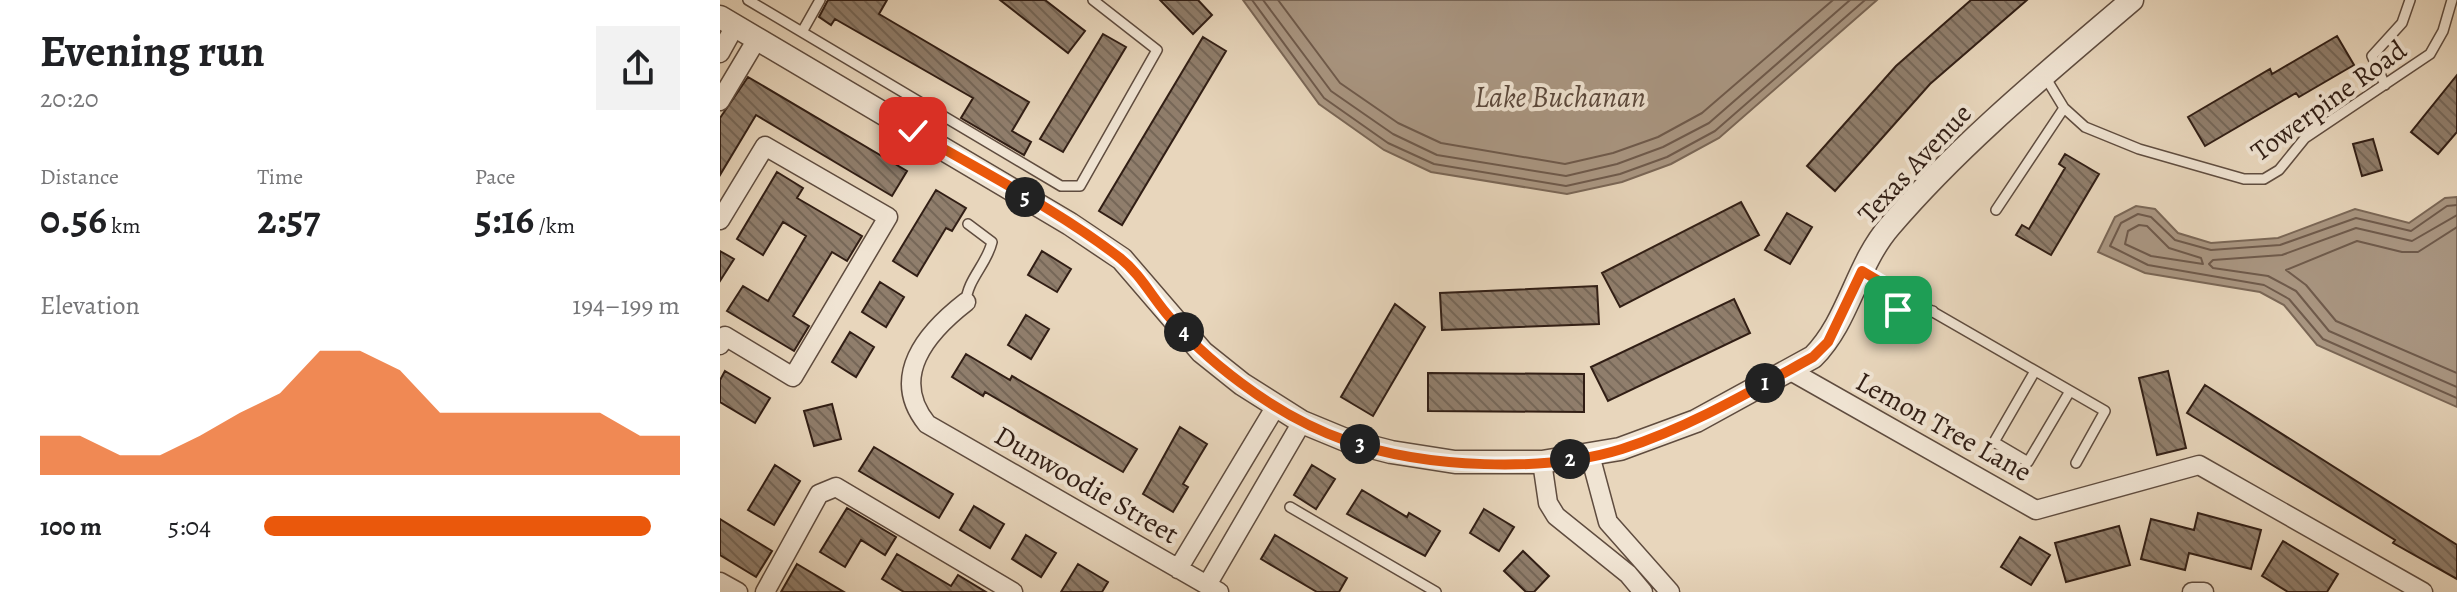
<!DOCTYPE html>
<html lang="en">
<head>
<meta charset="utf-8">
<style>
  :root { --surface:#fff; --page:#f2f2f2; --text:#202124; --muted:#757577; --accent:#ea580c }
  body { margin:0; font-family:Alegreya,serif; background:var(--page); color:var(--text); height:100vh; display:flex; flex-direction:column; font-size:30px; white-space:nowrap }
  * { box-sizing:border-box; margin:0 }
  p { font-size:26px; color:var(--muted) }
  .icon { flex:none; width:44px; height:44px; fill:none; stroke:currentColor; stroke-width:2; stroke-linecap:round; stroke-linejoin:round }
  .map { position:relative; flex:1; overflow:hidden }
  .panel { display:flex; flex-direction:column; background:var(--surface); width:720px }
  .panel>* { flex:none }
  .pin { position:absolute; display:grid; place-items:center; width:68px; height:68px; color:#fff; margin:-34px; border-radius:16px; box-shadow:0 4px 12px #0006 }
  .km { position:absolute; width:40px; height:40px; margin:-20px; border-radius:50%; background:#222; color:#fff; font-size:22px; line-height:40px; text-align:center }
  .round { display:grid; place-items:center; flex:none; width:84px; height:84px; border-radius:0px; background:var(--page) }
  .headline { display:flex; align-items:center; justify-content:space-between; height:136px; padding:0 40px }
  h1 { font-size:44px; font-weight:600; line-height:60px }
  .figures { display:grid; grid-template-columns:repeat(3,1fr); gap:12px; height:136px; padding:8px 40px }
  .figures div { display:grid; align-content:center }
  .figures b { font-size:40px; font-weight:600 }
  .figures small { font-size:22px; font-weight:400 }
  .figures p { font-size:22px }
  .chart { height:224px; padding:16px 40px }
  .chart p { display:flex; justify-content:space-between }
  .chart svg { width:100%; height:144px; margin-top:8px; fill:var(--accent); opacity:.7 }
  ul { padding:0 40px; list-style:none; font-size:26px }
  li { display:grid; grid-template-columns:128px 96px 1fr; align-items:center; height:60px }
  li i { height:20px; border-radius:10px; background:var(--accent) }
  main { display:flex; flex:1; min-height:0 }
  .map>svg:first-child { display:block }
  .water { fill:#aa9783; stroke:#7a6757; stroke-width:2 }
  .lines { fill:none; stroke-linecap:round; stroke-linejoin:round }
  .shore { stroke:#6e5a4c; stroke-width:2 }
  .building { fill:url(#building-back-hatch); stroke:#311e15; stroke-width:2 }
  .service-casing { stroke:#5f4c3f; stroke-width:12 }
  .minor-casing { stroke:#5f4c3f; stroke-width:21 }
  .tertiary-casing { stroke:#5f4c3f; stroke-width:25 }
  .service { stroke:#f0e4d3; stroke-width:9 }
  .minor { stroke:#f0e4d3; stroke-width:18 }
  .tertiary { stroke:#f0e4d3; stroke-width:22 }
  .route-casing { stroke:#fff; stroke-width:16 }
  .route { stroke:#ea580c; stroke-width:10 }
  .labels { text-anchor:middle; stroke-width:8; stroke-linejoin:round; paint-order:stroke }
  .street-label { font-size:28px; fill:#311e15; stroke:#f0e4d3 }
  .water-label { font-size:30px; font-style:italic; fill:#5b483c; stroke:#f0e4d3 }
</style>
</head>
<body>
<main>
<section class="panel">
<div class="headline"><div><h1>Evening run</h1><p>20:20</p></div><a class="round"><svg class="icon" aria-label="share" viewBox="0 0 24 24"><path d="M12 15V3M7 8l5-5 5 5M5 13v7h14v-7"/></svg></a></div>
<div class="figures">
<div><p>Distance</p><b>0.56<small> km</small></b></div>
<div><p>Time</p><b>2:57</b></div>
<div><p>Pace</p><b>5:16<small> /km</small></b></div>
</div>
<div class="chart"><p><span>Elevation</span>194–199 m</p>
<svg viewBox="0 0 160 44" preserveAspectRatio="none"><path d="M0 44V32L10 32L20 38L30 38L40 32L50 25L60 19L70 6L80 6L90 12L100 25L110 25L120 25L130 25L140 25L150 32L160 32V44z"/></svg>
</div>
<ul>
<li><b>100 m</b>5:04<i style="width:93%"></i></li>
</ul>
</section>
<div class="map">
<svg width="1737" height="592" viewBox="0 0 1737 592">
  <defs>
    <pattern id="building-back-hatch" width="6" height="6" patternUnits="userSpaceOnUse" patternTransform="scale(2)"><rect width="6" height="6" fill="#907e6c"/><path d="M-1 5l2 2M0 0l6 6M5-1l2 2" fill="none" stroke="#766758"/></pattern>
  </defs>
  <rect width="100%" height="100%" fill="#e8d6bc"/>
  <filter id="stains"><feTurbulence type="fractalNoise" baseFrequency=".0025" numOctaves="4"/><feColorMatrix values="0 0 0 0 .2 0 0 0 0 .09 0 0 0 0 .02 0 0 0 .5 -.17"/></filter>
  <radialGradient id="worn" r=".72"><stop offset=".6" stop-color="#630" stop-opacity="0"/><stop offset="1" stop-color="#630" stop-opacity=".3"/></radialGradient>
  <path class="water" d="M523,0H1157L999,138L951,164L902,182L847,194L711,172L664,150L599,104Z
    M1737,197V407L1597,345L1564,305L1540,292L1425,273L1378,252L1395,217L1416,206L1435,209L1458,233L1491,243L1558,238L1635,209L1689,223L1725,198Z"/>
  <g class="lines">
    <path class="shore" d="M532,0L604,98L668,143L714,164L846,186L900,174L947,157L995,131L1145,0
      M543,0L611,91L673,134L717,155L846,176L897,164L943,147L989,123L1130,0
      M558,0L620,83L678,123L721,143L845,164L893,153L938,137L982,113L1113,0
      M1737,205L1727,206L1691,231L1636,218L1560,245L1491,250L1455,240L1431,217L1418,214L1401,223L1390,246L1428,265L1544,285L1569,299L1603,339L1737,398
      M1737,215L1692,241L1636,228L1562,255L1493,260L1489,264L1493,268L1548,276L1576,291L1609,331L1737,387
      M1419,225L1427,226L1449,248L1481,258L1483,264L1431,256L1405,244L1408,231Z
      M1737,227L1698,252H1682L1637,241L1566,270L1586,285L1616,321L1737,373"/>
  </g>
  <path class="building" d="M108,0H167L159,14L309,102L292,131L311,142L304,155L241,118L253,98L115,19L111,25L99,17Z
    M280,0H325L365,31L348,53Z
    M440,0H478L492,15L473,34Z
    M1251,0H1307L1210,84L1115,191L1087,166L1176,66Z
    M383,34L406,47L343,152L320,139Z
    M1617,36L1634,65L1579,97L1576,93L1485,146L1468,117L1550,69L1552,74Z
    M483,37L506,51L402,225L379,211Z
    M1737,75V132L1718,154L1691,132Z
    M28,77L187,171L172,196L36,115L0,175V118Z
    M1653,139L1662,170L1642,176L1633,144Z
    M1345,154L1379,174L1331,255L1296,235L1302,225L1309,229L1345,168L1339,164Z
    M57,172L83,188L77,198L142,236L127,261L112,252L73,316L89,326L74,351L7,311L23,286L48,301L86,236L63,222L43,255L17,239Z
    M216,190L246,208L232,231L226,228L197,276L173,261Z
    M1021,202L1039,235L900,307L882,273Z
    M1067,213L1092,227L1070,264L1045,250Z
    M0,251L14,259L0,281Z
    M322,251L351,269L337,292L308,275Z
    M160,282L184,297L166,327L142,312Z
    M877,286L879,324L722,330L720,293Z
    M1014,299L1030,333L888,401L871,367Z
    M675,304L705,327L653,416L621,397Z
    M306,315L329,329L311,359L288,345Z
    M130,332L154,347L136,377L112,362Z
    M246,354L290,380L292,376L417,449L403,472L265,392L263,396L232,377Z
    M5,371L50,398L35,423L0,402V380Z
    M1448,371L1466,448L1437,455L1419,378Z
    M708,373L864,374V412L708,411Z
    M1485,385L1737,545V579L1673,543L1675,540L1467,413Z
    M112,404L121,439L94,446L84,411Z
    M460,427L487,444L463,484L468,487L453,512L423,494Z
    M154,447L233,494L219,518L139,471Z
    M55,465L80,481L54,525L28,510Z
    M592,465L615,479L596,509L574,495Z
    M642,490L687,517L689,513L720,531L705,556L627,514Z
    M254,506L284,524L270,548L240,530Z
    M127,508L176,537L165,555L141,540L125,567L100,552Z
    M764,509L794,527L779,551L750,533Z
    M1478,513L1541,530L1531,569L1469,553L1465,570L1421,559L1431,519L1474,530Z
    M0,519L52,551L36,577L0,555Z
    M1399,526L1410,565L1346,582L1335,543Z
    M306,535L336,553L321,577L292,559Z
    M555,535L627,578L619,592H597L541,559Z
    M1300,537L1330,555L1311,585L1281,567Z
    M1563,541L1618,574L1607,592H1568L1542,576Z
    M803,551L829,576L814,592H806L784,571Z
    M177,554L231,586L238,575L266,592H184L162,579Z
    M77,564L124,592H61Z
    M358,564L388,582L382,592H341Z"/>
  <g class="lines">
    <g class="service-casing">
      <path id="service" d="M28,0L341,186H360L437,50L373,0
        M82,32L100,0
        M1665,85L1652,56L1682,23L1690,0
        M1344,108L1365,127L1419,149L1524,179H1544L1559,170L1585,138L1710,54L1723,31L1732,0
        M1276,210L1344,108L1324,75
        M1142,271L1385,411L1356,463
        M1169,287C1170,311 1191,325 1213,311
        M246,302C247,280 267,264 272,242L248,224
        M1315,371L1274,442L1308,462L1350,391
        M570,507L716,592"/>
    </g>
    <g class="minor-casing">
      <path id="minor" d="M0,53L15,26
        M0,101L37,39
        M0,220L45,146L168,217L73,377L5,336L0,345
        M246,302C206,333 169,377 207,424L499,592
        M1069,370L1316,510L1479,465L1703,592
        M870,455L888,522L950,592
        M822,462L828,503L836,516L908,574L923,592
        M458,569L556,406
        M0,582L18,592
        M487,585L582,422
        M45,592L99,494L116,487L293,592
        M1472,592H1484"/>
    </g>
    <g class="tertiary-casing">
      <path id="tertiary" d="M0,17L350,224L402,259L482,352L522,384L582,422L628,441L671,452L735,462H822L900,449L976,421L1093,357C1129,321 1136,265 1170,226C1242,142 1329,71 1412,0"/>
    </g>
    <use href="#service" class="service"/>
    <use href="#minor" class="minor"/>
    <use href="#tertiary" class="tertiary"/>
  </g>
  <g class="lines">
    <g class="route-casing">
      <path id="route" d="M193,131C262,172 337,209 400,258C419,273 431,295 446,313C468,340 494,363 521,383C553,407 590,428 627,441C704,468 825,473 902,449C970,427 1031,391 1093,357L1108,342L1142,271L1169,287L1170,299L1178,310"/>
    </g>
    <use href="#route" class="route"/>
  </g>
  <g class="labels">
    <g class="street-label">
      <text transform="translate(1608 100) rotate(-36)" y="10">Towerpine Road</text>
      <text transform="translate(1194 163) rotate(-47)" y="10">Texas Avenue</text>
      <text transform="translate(1224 426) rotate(29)" y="10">Lemon Tree Lane</text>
      <text transform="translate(367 484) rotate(30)" y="10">Dunwoodie Street</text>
    </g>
    <g class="water-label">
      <text x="840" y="107">Lake Buchanan</text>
    </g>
  </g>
  <rect width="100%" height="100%" filter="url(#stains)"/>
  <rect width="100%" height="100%" fill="url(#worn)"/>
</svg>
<div class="pin" style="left:1178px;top:310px;background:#1e9e55"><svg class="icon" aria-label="arrive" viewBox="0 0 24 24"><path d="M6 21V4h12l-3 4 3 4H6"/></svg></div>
<div class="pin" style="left:193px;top:131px;background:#d93025"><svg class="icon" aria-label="check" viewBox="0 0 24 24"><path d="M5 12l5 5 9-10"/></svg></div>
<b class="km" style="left:1045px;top:383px">1</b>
<b class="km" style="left:850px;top:459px">2</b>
<b class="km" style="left:640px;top:444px">3</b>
<b class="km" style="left:464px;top:332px">4</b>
<b class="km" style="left:305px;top:197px">5</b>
</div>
</main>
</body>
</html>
